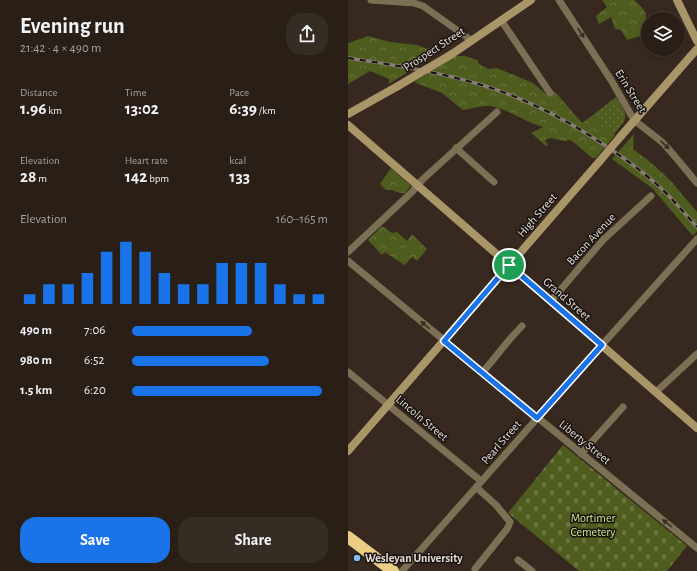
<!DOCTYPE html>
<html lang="en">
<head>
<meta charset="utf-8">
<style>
  :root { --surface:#291f17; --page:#352c24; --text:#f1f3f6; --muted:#a5a2a1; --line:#453d36; --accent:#1a73e8 }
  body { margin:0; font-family:"Alegreya Sans",sans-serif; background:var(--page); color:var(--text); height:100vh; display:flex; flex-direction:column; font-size:15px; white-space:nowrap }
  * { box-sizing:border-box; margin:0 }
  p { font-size:13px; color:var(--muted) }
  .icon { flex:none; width:22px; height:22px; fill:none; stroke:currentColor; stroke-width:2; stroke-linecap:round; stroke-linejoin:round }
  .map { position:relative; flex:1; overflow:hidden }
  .sheet { display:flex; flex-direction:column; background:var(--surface); width:348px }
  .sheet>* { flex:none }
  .tools { position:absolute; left:293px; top:12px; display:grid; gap:8px }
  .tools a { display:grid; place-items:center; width:44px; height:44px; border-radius:50%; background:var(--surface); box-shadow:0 2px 6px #0003,0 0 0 1px var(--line); font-size:20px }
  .pin { position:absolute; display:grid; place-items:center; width:34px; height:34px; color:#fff; margin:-17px; border:2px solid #fff; border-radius:50%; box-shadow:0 1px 4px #0007 }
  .round { display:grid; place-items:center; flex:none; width:42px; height:42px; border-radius:16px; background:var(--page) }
  .summary { display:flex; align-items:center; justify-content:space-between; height:68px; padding:0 20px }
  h1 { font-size:22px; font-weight:700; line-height:30px }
  .figures { display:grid; grid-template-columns:repeat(3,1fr); gap:6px; height:68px; padding:4px 20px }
  .figures div { display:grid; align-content:center }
  .figures b { font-size:17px; font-weight:700 }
  .figures small { font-size:11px; font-weight:400 }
  .figures p { font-size:11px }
  .chart { height:112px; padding:8px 20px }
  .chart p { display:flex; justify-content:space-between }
  .chart svg { width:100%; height:72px; margin-top:4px; stroke:var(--accent); stroke-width:6 }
  .action { display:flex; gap:8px; margin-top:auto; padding:8px 20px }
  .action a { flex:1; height:46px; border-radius:16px; background:var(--accent); color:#fff; font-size:16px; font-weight:700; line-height:46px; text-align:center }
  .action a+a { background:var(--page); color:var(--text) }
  ul { padding:0 20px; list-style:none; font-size:13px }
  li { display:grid; grid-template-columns:64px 48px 1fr; align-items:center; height:30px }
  li i { height:10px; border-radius:5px; background:var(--accent) }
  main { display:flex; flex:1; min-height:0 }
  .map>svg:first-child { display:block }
  .forest { fill:url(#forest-crowns) }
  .cemetery { fill:url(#cemetery-stones) }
  .park { fill:url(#park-dots) }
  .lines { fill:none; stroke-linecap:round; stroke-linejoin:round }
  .street { stroke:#7b7054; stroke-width:7 }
  .secondary { stroke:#a89669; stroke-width:8 }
  .highway { stroke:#ebcd86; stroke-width:12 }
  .rail-casing { stroke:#877b73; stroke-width:3.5 }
  .rail { stroke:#19130f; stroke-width:2; stroke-dasharray:6; stroke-linecap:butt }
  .secondary-bridge { stroke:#a89669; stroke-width:8 }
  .oneway { fill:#362f24 }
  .route-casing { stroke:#fff; stroke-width:8 }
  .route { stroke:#1a73e8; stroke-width:5 }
  .poi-dot { fill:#7dbef9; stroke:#19130f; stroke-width:1.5 }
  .labels { text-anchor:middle; stroke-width:3; stroke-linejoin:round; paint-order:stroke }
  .street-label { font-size:12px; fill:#e6dcd6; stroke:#19130f }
  .park-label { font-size:12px; fill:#cfe888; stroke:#19130f }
  .poi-label { font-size:12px; font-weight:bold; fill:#e6dcd6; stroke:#19130f; text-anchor:start }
</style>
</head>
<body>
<main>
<section class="sheet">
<div class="summary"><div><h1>Evening run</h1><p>21:42 · 4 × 490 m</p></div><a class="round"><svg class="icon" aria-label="share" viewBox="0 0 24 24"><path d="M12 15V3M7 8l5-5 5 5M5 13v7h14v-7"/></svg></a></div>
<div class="figures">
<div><p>Distance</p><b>1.96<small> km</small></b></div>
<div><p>Time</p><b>13:02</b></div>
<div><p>Pace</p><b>6:39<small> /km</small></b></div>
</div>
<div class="figures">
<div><p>Elevation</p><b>28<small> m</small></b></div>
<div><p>Heart rate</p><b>142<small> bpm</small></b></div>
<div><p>kcal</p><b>133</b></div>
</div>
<div class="chart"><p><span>Elevation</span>160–165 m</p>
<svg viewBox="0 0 160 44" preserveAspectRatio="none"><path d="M5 44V38M15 44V32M25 44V32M35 44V25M45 44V12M55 44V6M65 44V12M75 44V25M85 44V32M95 44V32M105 44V19M115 44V19M125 44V19M135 44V32M145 44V38M155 44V38"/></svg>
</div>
<ul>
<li><b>490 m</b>7:06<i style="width:61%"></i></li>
<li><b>980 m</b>6:52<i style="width:70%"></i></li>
<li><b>1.5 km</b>6:20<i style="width:97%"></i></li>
</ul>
<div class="action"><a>Save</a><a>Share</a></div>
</section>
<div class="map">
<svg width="349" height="571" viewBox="0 0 349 571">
  <defs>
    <pattern id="forest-crowns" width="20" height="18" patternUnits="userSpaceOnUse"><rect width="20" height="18" fill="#4e5c1e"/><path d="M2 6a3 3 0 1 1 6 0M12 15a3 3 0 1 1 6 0" fill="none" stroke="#68733e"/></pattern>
    <pattern id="cemetery-stones" width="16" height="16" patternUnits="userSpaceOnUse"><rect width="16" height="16" fill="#4e5c1e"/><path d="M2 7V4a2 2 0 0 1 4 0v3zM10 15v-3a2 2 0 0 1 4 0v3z" fill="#68733e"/></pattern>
    <pattern id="park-dots" width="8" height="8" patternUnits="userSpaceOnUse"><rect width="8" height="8" fill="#4e5c1e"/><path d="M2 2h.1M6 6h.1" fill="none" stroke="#68733e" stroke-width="1.8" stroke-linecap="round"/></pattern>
  </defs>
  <rect width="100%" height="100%" fill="#37291f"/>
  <path class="forest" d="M254,0H286C292,6 299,10 298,19L300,21V43L295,35L279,40L273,30L267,29L263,17L251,24L248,16L259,7Z
    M20,36L42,42L69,45L89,53L41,84V79L22,71L0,84V43H1Z
    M107,56H117L129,60L131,64L140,69L149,68L185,83L198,94L205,91L209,94L234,123L245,115L251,124L263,131L267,135L248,158H244L228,144L222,140L216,141L203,138L197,140L200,145L198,146L183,133L195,127C177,122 162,110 143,106C136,105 123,109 115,110L94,93L66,82Z
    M286,134L285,149L301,161L322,180L349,212V231L346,235H344L304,188L264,159Z
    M43,168L63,186L57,193H52L44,190H38L32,184Z
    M34,226L44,233L49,232L59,241L64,234L79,249L69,261L64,257L57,265L44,257L37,252L34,255L20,240Z"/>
  <path class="cemetery" d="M215,445L339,546L319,571H231L160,513Z"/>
  <path class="park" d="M268,97C280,118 282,115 266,134L251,124L245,115Z"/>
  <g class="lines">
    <path class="street" d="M23,0L66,3L75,6L123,40
      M211,0L263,80L286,120L314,142L324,153L349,183
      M153,20L202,93
      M108,148L146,182
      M0,252L64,192L74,180L149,112
      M0,261L189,417L349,548
      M203,301L255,240L303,196
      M0,372L133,481
      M135,372L162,339L174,326
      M308,392L349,354
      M233,454L275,407
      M170,560L184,571
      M127,569L159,529L161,525L162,522L148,505L128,487
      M54,571L254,345L349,239"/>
    <path class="secondary" d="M329,0L349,41
      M104,54L183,0
      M0,114L50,86
      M0,125L349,428
      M273,136L349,49
      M0,451L251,162"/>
    <path class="highway" d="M0,537L45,571"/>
    <g class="rail-casing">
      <path id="rail" d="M0,58C46,65 92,72 137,86C185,101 230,126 271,155C287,166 302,178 316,191C328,203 338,215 349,227"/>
    </g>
    <use href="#rail" class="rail"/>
    <path class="secondary-bridge" d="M50,86L104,54
      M251,162L273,136"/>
  </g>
  <defs><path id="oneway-solid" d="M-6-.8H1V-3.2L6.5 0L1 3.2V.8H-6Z"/></defs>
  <g class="oneway">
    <use href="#oneway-solid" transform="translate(233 33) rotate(57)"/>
    <use href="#oneway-solid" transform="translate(317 145) rotate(43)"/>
    <use href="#oneway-solid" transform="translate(77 325) rotate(-140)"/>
    <use href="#oneway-solid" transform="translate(319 523) rotate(-141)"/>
  </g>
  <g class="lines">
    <g class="route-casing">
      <path id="route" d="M161,265L254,345L189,418L96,341Z"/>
    </g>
    <use href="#route" class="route"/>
  </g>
  <circle class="poi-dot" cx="9" cy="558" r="4"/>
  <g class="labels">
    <g class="street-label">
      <text transform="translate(86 49) rotate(-33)" y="4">Prospect Street</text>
      <text transform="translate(283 91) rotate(58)" y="4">Erin Street</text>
      <text transform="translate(189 215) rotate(-49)" y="4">High Street</text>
      <text transform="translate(243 239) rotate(-47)" y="4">Bacon Avenue</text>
      <text transform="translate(219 299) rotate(41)" y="4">Grand Street</text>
      <text transform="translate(74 418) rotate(40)" y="4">Lincoln Street</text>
      <text transform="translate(153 442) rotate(-49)" y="4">Pearl Street</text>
      <text transform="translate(237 442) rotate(39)" y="4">Liberty Street</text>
    </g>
    <g class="park-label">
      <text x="245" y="522">Mortimer<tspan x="245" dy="14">Cemetery</tspan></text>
    </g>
    <g class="poi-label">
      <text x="17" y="562">Wesleyan University</text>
    </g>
  </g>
</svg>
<div class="tools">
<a><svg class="icon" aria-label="layers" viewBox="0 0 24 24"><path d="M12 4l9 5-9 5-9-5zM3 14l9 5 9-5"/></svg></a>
</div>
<div class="pin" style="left:161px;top:265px;background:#1e9e55"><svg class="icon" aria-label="arrive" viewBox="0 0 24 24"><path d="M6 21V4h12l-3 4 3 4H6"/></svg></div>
</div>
</main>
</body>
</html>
